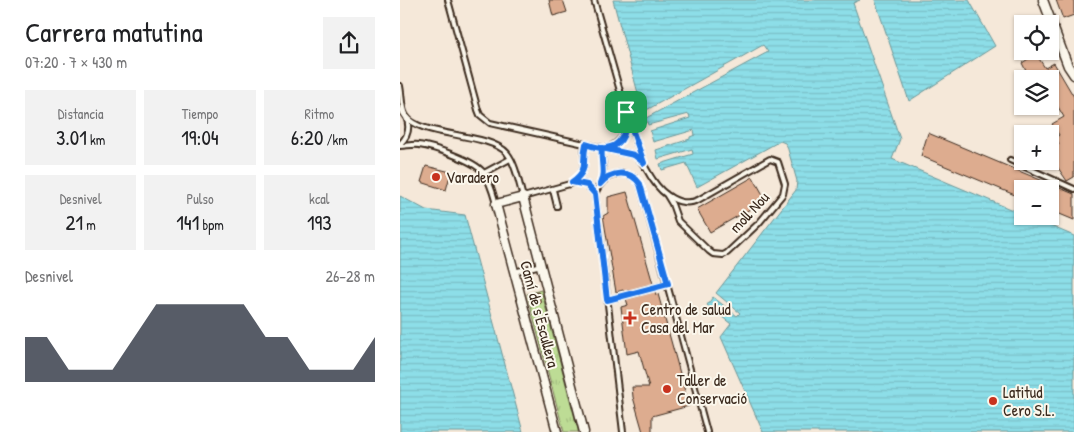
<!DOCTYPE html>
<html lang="es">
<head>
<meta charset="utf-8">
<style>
  :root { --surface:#fff; --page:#f2f2f2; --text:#202124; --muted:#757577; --accent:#111827 }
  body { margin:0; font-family:"Patrick Hand",sans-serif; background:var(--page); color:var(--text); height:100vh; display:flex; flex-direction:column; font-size:19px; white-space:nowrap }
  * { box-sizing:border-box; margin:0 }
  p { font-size:16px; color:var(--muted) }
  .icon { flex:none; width:28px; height:28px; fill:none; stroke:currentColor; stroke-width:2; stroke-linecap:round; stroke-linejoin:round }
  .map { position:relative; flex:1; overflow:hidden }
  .side { display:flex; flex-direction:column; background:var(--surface); width:400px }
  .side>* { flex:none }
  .controls { position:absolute; left:614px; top:15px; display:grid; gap:10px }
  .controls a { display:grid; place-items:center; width:45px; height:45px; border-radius:0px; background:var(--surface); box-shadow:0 1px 4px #0004; font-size:25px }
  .pin { position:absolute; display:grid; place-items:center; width:42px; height:42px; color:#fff; margin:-21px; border-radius:10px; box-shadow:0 2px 8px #0006 }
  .round { display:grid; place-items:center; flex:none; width:52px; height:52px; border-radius:0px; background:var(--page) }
  .headline { display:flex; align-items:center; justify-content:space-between; height:85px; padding:0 25px }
  h1 { font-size:28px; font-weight:600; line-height:38px }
  .figures { display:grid; grid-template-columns:repeat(3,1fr); gap:8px; height:85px; padding:5px 25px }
  .figures div { display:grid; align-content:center; border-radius:0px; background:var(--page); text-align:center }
  .figures b { font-size:21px; font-weight:600 }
  .figures small { font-size:14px; font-weight:400 }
  .figures p { font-size:14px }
  .chart { height:140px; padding:10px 25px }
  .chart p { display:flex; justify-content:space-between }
  .chart svg { width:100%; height:90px; margin-top:5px; fill:var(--accent); opacity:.7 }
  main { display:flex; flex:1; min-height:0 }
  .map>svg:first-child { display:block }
  .grass { fill:url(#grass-tufts); stroke:#7c835a }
  .water { fill:url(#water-rules); stroke:#6c9697 }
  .building { fill:#ddac8f; stroke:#3b2a1e }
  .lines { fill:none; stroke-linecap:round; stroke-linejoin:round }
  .service-casing { stroke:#3b2a1e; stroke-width:8 }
  .minor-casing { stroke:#3b2a1e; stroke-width:11 }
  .service { stroke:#fbf7ec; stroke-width:4 }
  .minor { stroke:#fbf7ec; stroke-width:8 }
  .route-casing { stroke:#fff; stroke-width:10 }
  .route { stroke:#1a73e8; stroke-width:6 }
  .poi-dot { fill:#c8321e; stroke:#fbf7ec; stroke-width:2 }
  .labels { text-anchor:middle; stroke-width:4; stroke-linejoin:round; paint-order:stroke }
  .poi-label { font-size:16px; fill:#3b2a1e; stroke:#fbf7ec; text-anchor:start }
  .street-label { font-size:16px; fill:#3b2a1e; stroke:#fbf7ec }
</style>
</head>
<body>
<main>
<section class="side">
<div class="headline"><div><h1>Carrera matutina</h1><p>07:20 · 7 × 430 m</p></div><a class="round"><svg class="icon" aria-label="share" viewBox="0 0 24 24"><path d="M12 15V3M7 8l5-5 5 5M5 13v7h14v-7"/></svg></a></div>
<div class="figures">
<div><p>Distancia</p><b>3.01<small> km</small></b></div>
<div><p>Tiempo</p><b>19:04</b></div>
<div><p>Ritmo</p><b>6:20<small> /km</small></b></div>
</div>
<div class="figures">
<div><p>Desnivel</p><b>21<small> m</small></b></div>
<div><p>Pulso</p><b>141<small> bpm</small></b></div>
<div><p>kcal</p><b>193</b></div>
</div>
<div class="chart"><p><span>Desnivel</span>26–28 m</p>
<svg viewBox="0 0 160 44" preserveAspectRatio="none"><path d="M0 44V22L10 22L20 38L30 38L40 38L50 22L60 6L70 6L80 6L90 6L100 6L110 22L120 22L130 38L140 38L150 38L160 22V44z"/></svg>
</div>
</section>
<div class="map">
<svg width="674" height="432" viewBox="0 0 674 432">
  <defs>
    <pattern id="grass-tufts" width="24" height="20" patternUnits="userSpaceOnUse" patternTransform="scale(1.25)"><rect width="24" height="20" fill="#bddc95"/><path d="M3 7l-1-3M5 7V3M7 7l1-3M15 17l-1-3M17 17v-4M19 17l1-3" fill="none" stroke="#a3bd80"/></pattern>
    <pattern id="water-rules" width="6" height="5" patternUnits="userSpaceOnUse" patternTransform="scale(1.25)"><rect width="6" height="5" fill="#8ddee8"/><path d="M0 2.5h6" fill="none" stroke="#7bbfc7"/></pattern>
  </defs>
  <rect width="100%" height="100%" fill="#f5e8d9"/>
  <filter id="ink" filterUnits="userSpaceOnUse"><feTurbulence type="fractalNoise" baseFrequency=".02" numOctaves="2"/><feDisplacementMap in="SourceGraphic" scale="10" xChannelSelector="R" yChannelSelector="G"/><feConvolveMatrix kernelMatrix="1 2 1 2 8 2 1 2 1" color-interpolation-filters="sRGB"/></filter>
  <g filter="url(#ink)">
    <path class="grass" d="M141,290L178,430V432H164L127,294Z"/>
    <path class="water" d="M213,0H460L453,3L500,139L492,159L622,214V216H627L674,236V432H363L321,337L331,324L307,305L313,297L337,316L340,313L316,293L396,190L397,181L387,146L385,143L380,141L297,187L286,163L262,170L260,164L293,154L292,149L258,159L256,150L290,139V137L295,135L294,130L253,142L250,131L290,118L289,114L248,125L246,118L368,52L363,45L243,112Z
      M475,0H569L595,46L509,101Z
      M0,196L26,210L65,215L123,432H0Z"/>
    <path class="building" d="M149,0H163L167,12L153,16Z
      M656,0H674V15L663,19Z
      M636,54L645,68L654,63L674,97V177L667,181L650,156V150L659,144L656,138L659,135L652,124L664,117L655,102L650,104V96L652,94L650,90V79H630L622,63Z
      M528,133L674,194V220L650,210V189H622V198L521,156Z
      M26,166L51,172L46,190L21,182Z
      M353,177L366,200L310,232L297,209Z
      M227,192L253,284L224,292L223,290L216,292L203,216L208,213V197Z
      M255,291L256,295L258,294L289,406L252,416V432H243L233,397L232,387H249L239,351L227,354L221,307L228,305L226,299Z
      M138,292L141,303L133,305L129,294Z"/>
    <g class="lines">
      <g class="service-casing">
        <path id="service" d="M48,0L78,110L80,115L90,123L234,155C244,161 246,170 253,180C262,194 280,208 298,200L370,159L378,162L385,184L383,194L359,223L327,253L323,255L313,254L309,251L278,221L272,204L266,194
          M194,0L226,112C228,128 224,142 207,148
          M0,86C2,95 1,109 6,116C19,137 88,132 107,153C116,164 119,184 123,197L177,182L187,185L195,194
          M0,110C11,120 11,134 0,144
          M228,118L243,161
          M0,146C6,146 13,144 19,145C34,147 73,160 83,172C90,181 93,193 96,204
          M610,160L674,189
          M84,173L110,159
          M202,180C206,169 200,159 202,148
          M172,183C189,170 182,162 185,144
          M153,190L157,206
          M114,272L141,265
          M207,300L267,284
          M223,432L195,194C202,174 227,165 240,184L307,432"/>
      </g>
      <g class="minor-casing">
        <path id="minor" d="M643,0L668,66L674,75
          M157,432L96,204L123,197L184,432"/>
      </g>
      <use href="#service" class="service"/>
      <use href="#minor" class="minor"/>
    </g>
  </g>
  <g class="lines" filter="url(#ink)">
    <g class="route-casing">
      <path id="route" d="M226,112C227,127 225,146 206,148C200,149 192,146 186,144C181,163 190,169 172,182L187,185L195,194L207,300L268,284L240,184C230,169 211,171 200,184C206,172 200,161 202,148L234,155L244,163L226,112"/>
    </g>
    <use href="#route" class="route"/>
  </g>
  <g class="poi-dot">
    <circle cx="36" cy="177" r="5"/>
    <path d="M227.5 310.5h5v5h5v5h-5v5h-5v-5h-5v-5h5z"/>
    <circle cx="267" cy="389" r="5"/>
    <circle cx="593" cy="401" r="5"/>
  </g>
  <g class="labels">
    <g class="poi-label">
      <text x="46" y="183">Varadero</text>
      <text x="241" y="315">Centro de salud<tspan x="241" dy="18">Casa del Mar</tspan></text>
      <text x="277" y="386">Taller de<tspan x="277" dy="18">Conservació</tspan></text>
      <text x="603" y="398">Latitud<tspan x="603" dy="18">Cero S.L.</tspan></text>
    </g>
    <g class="street-label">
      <text transform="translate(349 212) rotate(-47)" y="6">moll Nou</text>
      <text transform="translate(140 314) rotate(75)" y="6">Camí de s'Escullera</text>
    </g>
  </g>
</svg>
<div class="controls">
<a><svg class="icon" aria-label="locate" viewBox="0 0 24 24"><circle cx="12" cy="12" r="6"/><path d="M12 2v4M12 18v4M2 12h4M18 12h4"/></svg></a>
<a><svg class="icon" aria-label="layers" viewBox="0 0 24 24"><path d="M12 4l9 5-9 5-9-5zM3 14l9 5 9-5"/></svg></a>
<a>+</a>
<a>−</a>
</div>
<div class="pin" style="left:226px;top:112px;background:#1e9e55"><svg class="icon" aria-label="arrive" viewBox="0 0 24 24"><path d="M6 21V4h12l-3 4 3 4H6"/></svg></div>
</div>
</main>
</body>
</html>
